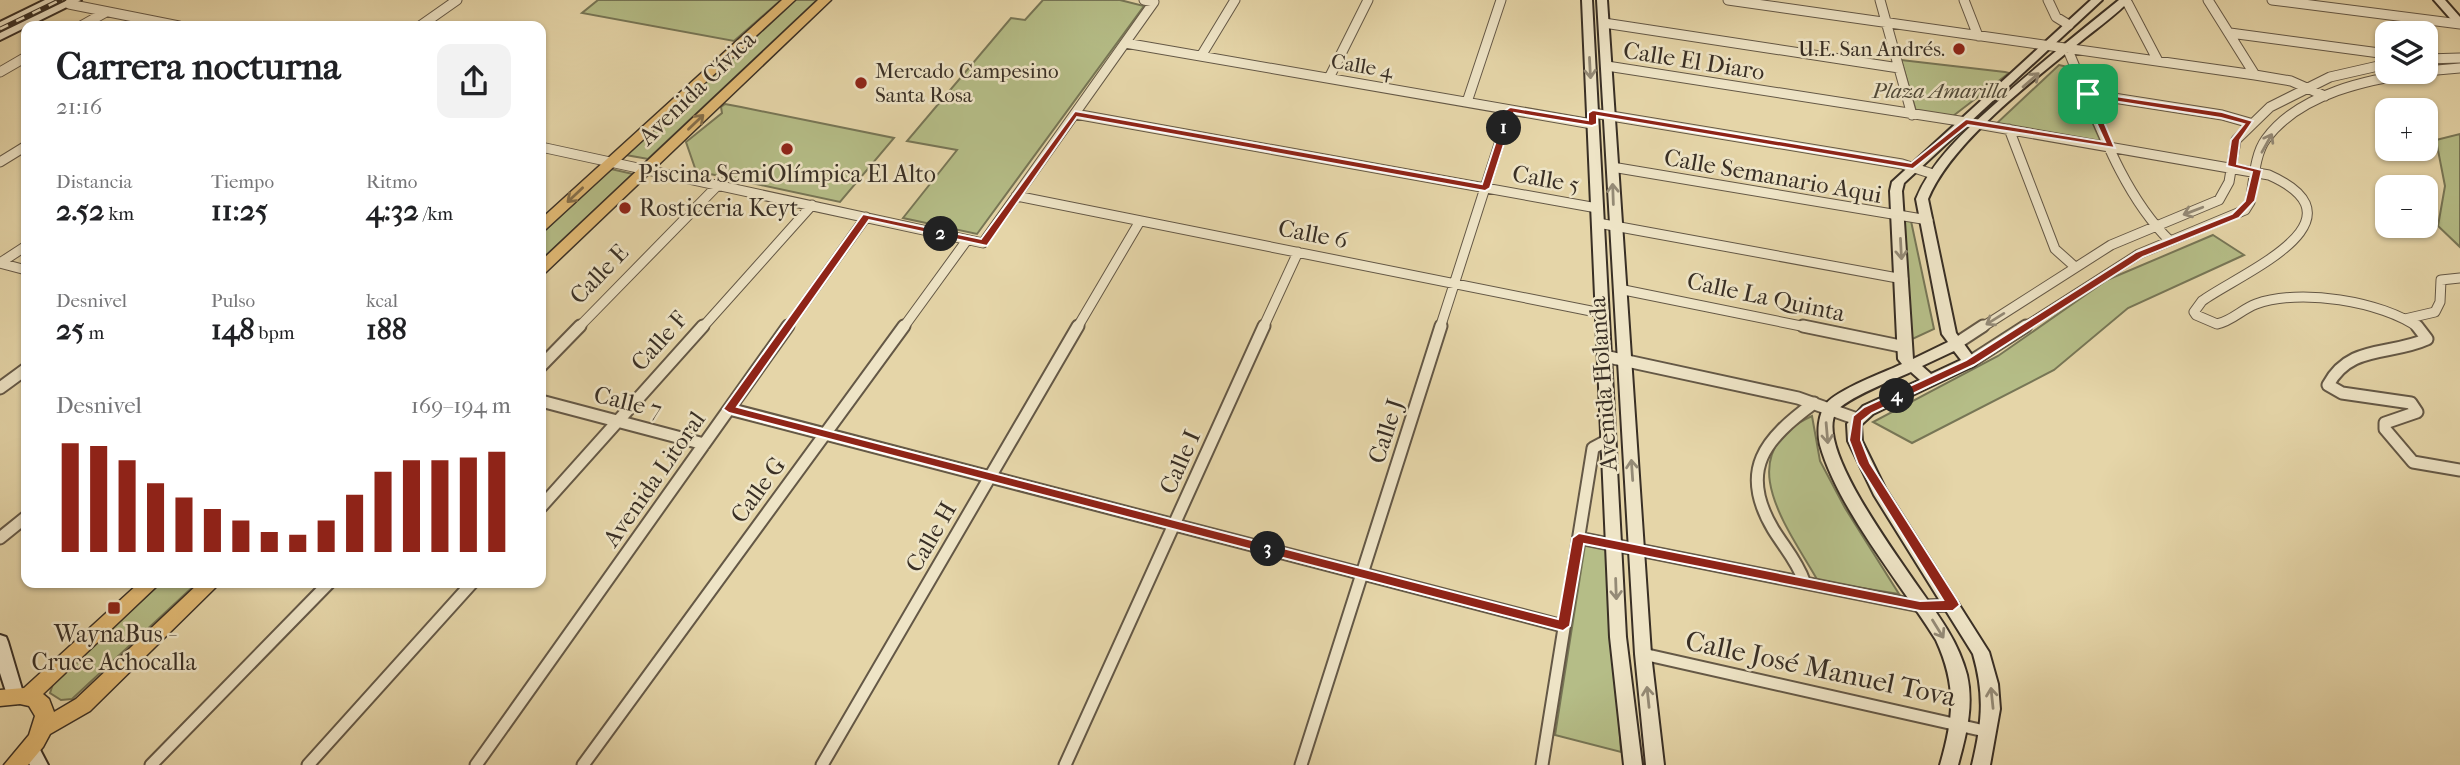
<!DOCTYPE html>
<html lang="es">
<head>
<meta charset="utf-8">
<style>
  :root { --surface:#fff; --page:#f2f2f2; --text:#202124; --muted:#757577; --accent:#8f2418 }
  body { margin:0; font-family:"IM FELL French Canon",serif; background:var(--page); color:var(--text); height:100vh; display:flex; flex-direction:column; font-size:26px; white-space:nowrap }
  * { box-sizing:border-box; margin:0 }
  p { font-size:23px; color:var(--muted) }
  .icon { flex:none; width:38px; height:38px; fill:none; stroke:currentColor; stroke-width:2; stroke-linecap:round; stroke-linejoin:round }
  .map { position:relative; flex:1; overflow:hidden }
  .panel { position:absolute; left:21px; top:21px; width:525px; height:567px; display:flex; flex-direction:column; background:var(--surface); border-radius:14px; box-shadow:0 2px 5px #0004 }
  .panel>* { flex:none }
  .tools { position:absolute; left:2375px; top:21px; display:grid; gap:14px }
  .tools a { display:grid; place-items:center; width:63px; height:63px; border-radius:14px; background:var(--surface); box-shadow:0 2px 5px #0004; font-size:35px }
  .pin { position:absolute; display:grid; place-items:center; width:60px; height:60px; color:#fff; margin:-30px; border-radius:14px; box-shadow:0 4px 10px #0006 }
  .km { position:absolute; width:35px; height:35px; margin:-18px; border-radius:50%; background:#222; color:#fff; font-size:19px; line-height:35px; text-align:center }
  .round { display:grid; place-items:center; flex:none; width:74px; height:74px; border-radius:14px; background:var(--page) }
  .overview { display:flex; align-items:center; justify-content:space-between; height:119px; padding:0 35px }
  h1 { font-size:38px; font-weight:700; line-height:52px }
  .metrics { display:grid; grid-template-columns:repeat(3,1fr); gap:10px; height:119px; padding:7px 35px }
  .metrics div { display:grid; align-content:center }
  .metrics b { font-size:30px; font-weight:700 }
  .metrics small { font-size:19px; font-weight:400 }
  .metrics p { font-size:19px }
  .chart { height:196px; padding:14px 35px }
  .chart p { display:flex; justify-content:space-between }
  .chart svg { width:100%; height:126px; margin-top:7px; stroke:var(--accent); stroke-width:6 }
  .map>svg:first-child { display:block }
  .green { fill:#b5bd87; stroke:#777656; stroke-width:2 }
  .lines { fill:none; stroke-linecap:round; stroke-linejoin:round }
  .street-far1-casing { stroke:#645846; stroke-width:11 }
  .street-casing { stroke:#645846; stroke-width:15 }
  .secondary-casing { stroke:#392f25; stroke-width:4 }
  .primary-casing { stroke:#392f25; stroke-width:3 }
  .street-far1 { stroke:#eee4c6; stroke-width:9 }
  .street { stroke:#eee4c6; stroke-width:11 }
  .secondary { fill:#eee4c6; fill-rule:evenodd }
  .primary { fill:#e2ba74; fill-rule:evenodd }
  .rail-casing { stroke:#392f25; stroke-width:4.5 }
  .rail { stroke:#eee4c6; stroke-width:2.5; stroke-dasharray:9; stroke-linecap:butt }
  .oneway { stroke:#948a76 }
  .oneway2 { stroke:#856e49 }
  .route { fill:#8f2418; stroke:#fff; stroke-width:2; fill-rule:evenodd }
  .poi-dot { fill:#8f2418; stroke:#eee4c6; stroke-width:2.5 }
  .labels { text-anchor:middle; stroke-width:5; stroke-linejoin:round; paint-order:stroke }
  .far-poi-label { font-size:21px; fill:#392f25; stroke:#eee4c6; text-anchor:end }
  .far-street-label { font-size:21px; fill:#392f25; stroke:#eee4c6 }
  .far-park-label { font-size:21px; font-style:italic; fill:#524b39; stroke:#eee4c6 }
  .street-label { font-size:24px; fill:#392f25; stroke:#eee4c6 }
  .poi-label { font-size:24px; fill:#392f25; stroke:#eee4c6 }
  .near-street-label { font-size:28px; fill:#392f25; stroke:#eee4c6 }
</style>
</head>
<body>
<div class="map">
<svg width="2460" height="765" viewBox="0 0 2460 765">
  <rect width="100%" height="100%" fill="#e5d5a8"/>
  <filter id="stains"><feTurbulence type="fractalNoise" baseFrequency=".00286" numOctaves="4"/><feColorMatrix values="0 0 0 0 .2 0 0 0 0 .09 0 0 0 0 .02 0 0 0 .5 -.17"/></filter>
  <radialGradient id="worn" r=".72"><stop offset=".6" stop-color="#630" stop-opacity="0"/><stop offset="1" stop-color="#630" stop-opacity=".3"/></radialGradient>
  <path class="green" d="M598,0H781L734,41L582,13Z
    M794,0H817L648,159L626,155Z
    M1043,0H1120L1144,6L977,234L903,218L957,150L907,141L1011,18L1025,20Z
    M1901,60L2005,72L2009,73L1953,116L1916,111Z
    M2059,65L2068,67L2101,142L1996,124Z
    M725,104L741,107L894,138L840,202L696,171L686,142L722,113L721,107Z
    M2460,134V247L2438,226L2445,186L2436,140Z
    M611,169L633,174L541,260V234Z
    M1901,221H1911L1934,329L1906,342Z
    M2213,235L2244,255L2128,308L2054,370L1912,443L1873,422L1998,356L2107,280Z
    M1812,416L1820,461L1845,508L1899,594L1818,581C1788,528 1728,454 1812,416Z
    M1585,545L1608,549L1621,752L1555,735Z
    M161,583H197L72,699L61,700L50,693L54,681Z"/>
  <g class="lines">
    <g class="street-far1-casing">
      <path id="street-far1" d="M1728,0L2255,75L2291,81L2325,96
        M1880,0L1912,115
        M1964,0L1978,36
        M2048,0L2056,17L2069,25
        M2126,0L2158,61
        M2208,0L2255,75
        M2272,0L2460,24
        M69,4L179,26
        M1604,23L1899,68
        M81,26L106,12
        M420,26L457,0
        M2230,33L2387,54
        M1125,43L1592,124
        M2067,48C2095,112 2119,191 2170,241
        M1201,56L1235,0
        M2426,59L2460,58
        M1607,66L1966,122L2269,175C2372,221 2239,274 2202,301L2194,312L2196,315L2217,324C2232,321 2242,309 2256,304C2299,288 2382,301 2419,328
        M2426,71L2460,68
        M0,72L26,57
        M1329,78L1368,0
        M2088,94L2222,115L2250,123
        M1467,102L1501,0
        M1593,113L1902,164L1933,174
        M1075,114L1597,208
        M2009,129L2055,249L2074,266
        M541,147L983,243L1154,2L1144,0
        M0,162L26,146
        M1612,167L1928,220
        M1016,196L1601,313
        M1598,223L1903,279
        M0,263L26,246
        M0,263L26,270
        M1619,289L1811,328
        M2405,319L2435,312L2440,302L2441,280L2460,278
        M578,328L719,184
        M702,328L812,205
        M787,328L866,217
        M903,328L967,240
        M1077,328L1140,221
        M1263,328L1298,252
        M1440,328L1510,110
        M1981,328L2111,245L2219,200L2229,182L2236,140L2270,107L2330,77L2387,64
        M2023,328L2139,254L2245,210L2250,202C2254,183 2254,155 2266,139C2300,93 2369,79 2422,72"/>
    </g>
    <g class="street-casing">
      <path id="street" d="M1803,326L1905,347
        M2417,326L2427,339C2390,356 2350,344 2328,385L2342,393L2411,403L2417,412L2385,423V429L2413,462L2460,470
        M1954,345L1983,326
        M1604,356L1798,398L1857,419
        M1970,362L2026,326
        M541,366L580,326
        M0,388L26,369
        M541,401L704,444
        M729,409L1563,626
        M541,507L703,326
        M0,538L26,517
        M1579,538L1920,606L1953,605
        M1804,581C1797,561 1784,547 1773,529C1738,470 1765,439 1814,403
        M1643,654L1989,732
        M151,765L329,583
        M308,765L472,583
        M476,765L788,326
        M583,765L904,326
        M822,765L1078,326
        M1065,765L1264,326
        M1301,765L1441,326
        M1542,765L1593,448L1608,440"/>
    </g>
    <g class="secondary-casing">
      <path id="secondary" d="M45,0H58L0,29V22Z
        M68,0H81L0,40V33Z
        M1582,0H1592L1626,637L1642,765H1624L1610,637Z
        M1597,0H1607L1651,654L1664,765H1646L1635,654Z
        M2091,0H2102L1904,183L1902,191L1913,359L1948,342L1942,334L1916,199C1932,160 1964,132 1995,104C2034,68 2077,34 2119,0H2130C2117,14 2100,26 2085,38C2036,78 1951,142 1928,199L1956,333L1977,362L1975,365L1873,414L1861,425L1862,441L1885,488L1989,652L1998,684L2000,709L1990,765H1972C1982,723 1985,696 1973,654L1874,495L1848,441L1847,424L1863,406L1920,380L1911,372C1895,379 1844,399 1836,412C1811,453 1926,592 1948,631C1956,644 1963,660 1967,675C1974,706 1966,736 1958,765H1940C1954,717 1957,686 1936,640C1900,582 1838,509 1820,445C1817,432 1818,415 1826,404C1836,390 1885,372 1902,364L1898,359L1890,191L1892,182ZM1954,351L1961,360L1931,374L1922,366Z
        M2434,0H2445L2460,17V26L2456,25Z
        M0,635L6,637L8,642L24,696L21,701L15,704L9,701L0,673Z
        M31,742L37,744L48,765H30L22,750L25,744Z"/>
    </g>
    <g class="primary-casing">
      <path id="primary" d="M782,0H795L546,229L541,230V219Z
        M818,0H831L546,272L541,274V261Z
        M139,583H160L43,694L49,699L54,712L76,699L199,583H220L90,711L50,734L43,747L28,765H4L29,735L35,716L29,706L20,704L0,706V690L24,688Z"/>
    </g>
    <use href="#street-far1" class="street-far1"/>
    <use href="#street" class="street"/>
    <use href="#secondary" class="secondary"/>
    <use href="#primary" class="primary"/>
    <g class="rail-casing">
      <path id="rail" d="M0,29L60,0"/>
    </g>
    <use href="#rail" class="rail"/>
  </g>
  <defs><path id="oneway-shaft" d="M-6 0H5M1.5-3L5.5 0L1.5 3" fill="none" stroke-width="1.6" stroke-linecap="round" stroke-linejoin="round" transform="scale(1.75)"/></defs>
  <g class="oneway">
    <use href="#oneway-shaft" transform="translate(1590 68) rotate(87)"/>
    <use href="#oneway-shaft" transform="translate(2031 80) rotate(-41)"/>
    <use href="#oneway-shaft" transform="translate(2267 143) rotate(-61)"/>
    <use href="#oneway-shaft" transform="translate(1613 194) rotate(-92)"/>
    <use href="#oneway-shaft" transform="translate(2193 211) rotate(159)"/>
    <use href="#oneway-shaft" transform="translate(1901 249) rotate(87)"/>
    <use href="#oneway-shaft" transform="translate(1995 319) rotate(148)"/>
    <use href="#oneway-shaft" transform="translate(1827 433) rotate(85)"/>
    <use href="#oneway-shaft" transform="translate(1632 470) rotate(-94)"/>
    <use href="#oneway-shaft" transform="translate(1616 589) rotate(88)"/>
    <use href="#oneway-shaft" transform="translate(1938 629) rotate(58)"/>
    <use href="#oneway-shaft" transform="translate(1648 697) rotate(-96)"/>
    <use href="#oneway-shaft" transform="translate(1992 698) rotate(-96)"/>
  </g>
  <g class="oneway2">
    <use href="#oneway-shaft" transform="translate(696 122) rotate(-44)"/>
    <use href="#oneway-shaft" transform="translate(575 195) rotate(137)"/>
  </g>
  <path class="route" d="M2088,92L2222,112L2253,121L2240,140L2237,164L2262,170L2255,201L2239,218L2143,257L1974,365L1872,413L1862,421L1861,440L1870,463L1958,601L1960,605L1953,611H1920L1584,544L1570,626L1563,631L729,413L723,409L863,214L981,239L1075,111L1482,184L1506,110L1510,107L1588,120V113L1593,110L1911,163L1966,119L2105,142L2083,94ZM2094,98L2221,118L2244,124L2231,140L2227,166L2252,172L2245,201L2232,214L2136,252L1966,360L1864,407L1853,416L1849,440L1858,464L1943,600L1920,601L1579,533L1572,538L1558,619L737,407L869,220L987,246L1077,117L1485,191L1490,188L1514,113L1592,126L1597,124V116L1913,169L1968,125L2115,148Z"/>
  <g class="poi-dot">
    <circle cx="1959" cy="49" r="7"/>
    <circle cx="861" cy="83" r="7"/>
    <circle cx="787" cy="149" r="7"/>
    <circle cx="625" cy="208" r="7"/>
    <rect x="107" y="601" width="14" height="14" rx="3.5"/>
  </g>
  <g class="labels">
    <g class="far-poi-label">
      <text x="1945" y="56">U.E. San Andrés.</text>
      <text x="875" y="78" text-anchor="start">Mercado Campesino<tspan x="875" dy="24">Santa Rosa</tspan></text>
    </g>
    <g class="far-street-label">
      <text transform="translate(1362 66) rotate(10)" y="7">Calle 4</text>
    </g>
    <g class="far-park-label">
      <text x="1940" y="98">Plaza Amarilla</text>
    </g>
    <g class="street-label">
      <text transform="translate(1694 61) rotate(9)" y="8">Calle El Diaro</text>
      <text transform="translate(697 88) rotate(-44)" y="8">Avenida Cívica</text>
      <text transform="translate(1773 176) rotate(10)" y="8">Calle Semanario Aqui</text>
      <text transform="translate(1546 179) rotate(10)" y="8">Calle 5</text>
      <text transform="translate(1313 234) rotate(11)" y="8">Calle 6</text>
      <text transform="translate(599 274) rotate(-46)" y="8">Calle E</text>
      <text transform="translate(1766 297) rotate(12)" y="8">Calle La Quinta</text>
      <text transform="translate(659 341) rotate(-48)" y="8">Calle F</text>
      <text transform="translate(1603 384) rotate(-94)" y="8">Avenida Holanda</text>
      <text transform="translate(628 402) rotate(14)" y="8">Calle 7</text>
      <text transform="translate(1386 431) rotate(-72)" y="8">Calle J</text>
      <text transform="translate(1180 462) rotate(-66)" y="8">Calle I</text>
      <text transform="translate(654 479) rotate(-55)" y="8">Avenida Litoral</text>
      <text transform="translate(758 490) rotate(-54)" y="8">Calle G</text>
      <text transform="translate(931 537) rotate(-60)" y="8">Calle H</text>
    </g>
    <g class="poi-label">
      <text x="787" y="182">Piscina SemiOlímpica El Alto</text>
      <text x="639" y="216" text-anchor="start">Rosticeria Keyt</text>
      <text x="114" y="642">WaynaBus -<tspan x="114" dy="28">Cruce Achocalla</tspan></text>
    </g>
    <g class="near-street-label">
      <text transform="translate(1821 668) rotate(12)" y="10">Calle José Manuel Tova</text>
    </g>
  </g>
  <rect width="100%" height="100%" filter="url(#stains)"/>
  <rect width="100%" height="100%" fill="url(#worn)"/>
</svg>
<div class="tools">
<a><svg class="icon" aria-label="layers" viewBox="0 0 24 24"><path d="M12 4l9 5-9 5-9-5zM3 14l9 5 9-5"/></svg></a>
<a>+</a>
<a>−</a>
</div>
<div class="pin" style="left:2088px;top:94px;background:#1e9e55"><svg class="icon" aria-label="arrive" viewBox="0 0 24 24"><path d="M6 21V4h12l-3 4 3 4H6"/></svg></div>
<b class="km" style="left:1504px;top:128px">1</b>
<b class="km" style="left:941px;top:234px">2</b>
<b class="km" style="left:1268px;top:549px">3</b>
<b class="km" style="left:1897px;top:396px">4</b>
<section class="panel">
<div class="overview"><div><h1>Carrera nocturna</h1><p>21:16</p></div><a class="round"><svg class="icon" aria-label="share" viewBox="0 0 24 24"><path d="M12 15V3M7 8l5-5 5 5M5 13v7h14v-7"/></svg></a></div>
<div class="metrics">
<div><p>Distancia</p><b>2.52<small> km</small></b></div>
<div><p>Tiempo</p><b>11:25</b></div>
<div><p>Ritmo</p><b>4:32<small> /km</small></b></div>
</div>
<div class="metrics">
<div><p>Desnivel</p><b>25<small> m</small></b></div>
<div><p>Pulso</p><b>148<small> bpm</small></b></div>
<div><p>kcal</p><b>188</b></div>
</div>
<div class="chart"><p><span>Desnivel</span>169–194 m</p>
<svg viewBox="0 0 160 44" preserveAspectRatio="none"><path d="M5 44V6M15 44V7M25 44V12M35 44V20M45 44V25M55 44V29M65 44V33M75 44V37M85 44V38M95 44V33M105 44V24M115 44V16M125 44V12M135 44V12M145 44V11M155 44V9"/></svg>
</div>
</section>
</div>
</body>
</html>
